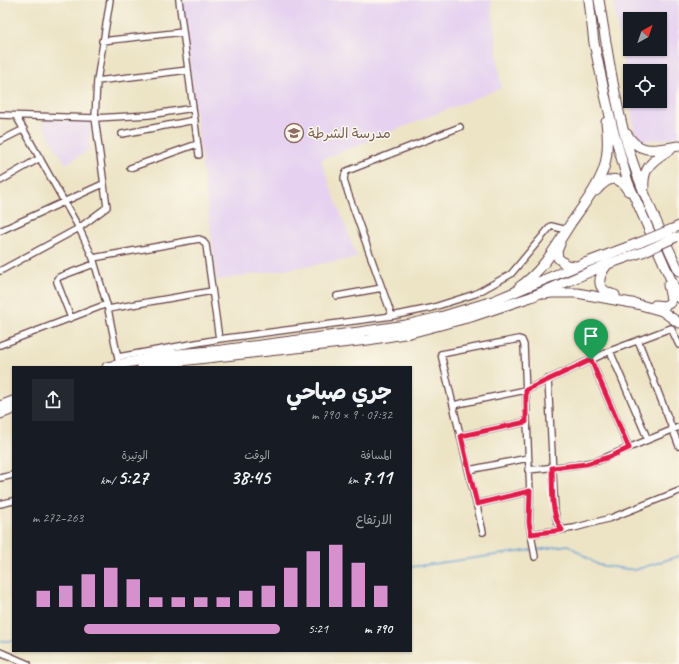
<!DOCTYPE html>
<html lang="ar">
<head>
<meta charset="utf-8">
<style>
  :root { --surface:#171b24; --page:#242831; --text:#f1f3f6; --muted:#9ea1a6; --accent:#d690ce }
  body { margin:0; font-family:Caveat,"Playpen Sans Arabic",sans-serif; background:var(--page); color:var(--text); direction:rtl; height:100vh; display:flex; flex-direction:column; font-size:15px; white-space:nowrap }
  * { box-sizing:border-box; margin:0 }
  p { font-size:13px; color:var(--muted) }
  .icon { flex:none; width:22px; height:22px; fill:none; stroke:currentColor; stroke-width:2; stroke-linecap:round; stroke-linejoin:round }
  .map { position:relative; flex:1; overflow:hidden; direction:ltr }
  .details { position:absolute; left:12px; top:366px; width:400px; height:286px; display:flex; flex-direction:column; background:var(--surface); border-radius:0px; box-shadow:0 1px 3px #0004; direction:rtl }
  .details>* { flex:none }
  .needle { width:26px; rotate:40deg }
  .controls { position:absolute; left:623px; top:12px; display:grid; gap:8px }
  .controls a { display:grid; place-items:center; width:44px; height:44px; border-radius:0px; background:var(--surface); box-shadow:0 1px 3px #0004; font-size:20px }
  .pin { position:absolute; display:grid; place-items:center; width:34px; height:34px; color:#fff; margin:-41px -17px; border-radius:50% 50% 50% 0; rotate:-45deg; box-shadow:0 0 4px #0007 }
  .pin .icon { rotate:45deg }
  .round { display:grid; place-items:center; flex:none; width:42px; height:42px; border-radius:0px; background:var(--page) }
  .summary { display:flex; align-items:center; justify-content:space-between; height:68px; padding:0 20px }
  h1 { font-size:22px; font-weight:700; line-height:30px }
  .metrics { display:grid; grid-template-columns:repeat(3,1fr); gap:6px; height:68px; padding:4px 20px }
  .metrics div { display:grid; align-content:center }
  .metrics b { font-size:20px; font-weight:700 }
  .metrics small { font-size:11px; font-weight:400 }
  .metrics p { font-size:11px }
  .chart { height:112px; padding:8px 20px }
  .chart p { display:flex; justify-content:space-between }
  .chart svg { width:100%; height:72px; margin-top:4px; stroke:var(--accent); stroke-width:6 }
  ul { padding:0 20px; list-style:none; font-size:13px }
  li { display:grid; grid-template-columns:64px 48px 1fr; align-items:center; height:30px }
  li i { height:10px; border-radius:5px; background:var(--accent) }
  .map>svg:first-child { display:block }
  .built { fill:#e6d2f0; fill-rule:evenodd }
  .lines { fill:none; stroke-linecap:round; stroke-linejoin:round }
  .stream { stroke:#609fd2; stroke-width:1.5 }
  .minor-casing { stroke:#623d42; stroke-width:8 }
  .trunk-casing { stroke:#623d42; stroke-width:11 }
  .minor { stroke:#fff; stroke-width:5.5 }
  .trunk { stroke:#fff; stroke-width:9 }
  .trunk-bridge-casing { stroke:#623d42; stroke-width:11; stroke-linecap:butt }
  .trunk-bridge { stroke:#fff; stroke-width:9 }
  .route-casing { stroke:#fff; stroke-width:8 }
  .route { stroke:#e11d48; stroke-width:5 }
  .labels { text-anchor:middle; stroke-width:3; stroke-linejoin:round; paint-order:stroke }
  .education-label { font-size:14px; fill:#785e54; stroke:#fbf7ec; text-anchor:start }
</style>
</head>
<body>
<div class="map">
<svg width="679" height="664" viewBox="0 0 679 664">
  <rect width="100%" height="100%" fill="#fbf7ec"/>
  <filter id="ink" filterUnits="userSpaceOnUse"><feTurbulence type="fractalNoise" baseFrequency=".025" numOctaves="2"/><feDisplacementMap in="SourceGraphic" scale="8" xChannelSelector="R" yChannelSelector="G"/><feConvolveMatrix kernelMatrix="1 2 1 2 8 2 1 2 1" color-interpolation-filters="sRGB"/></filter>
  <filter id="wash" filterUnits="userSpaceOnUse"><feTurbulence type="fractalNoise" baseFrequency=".012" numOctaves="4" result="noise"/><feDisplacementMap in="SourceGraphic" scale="16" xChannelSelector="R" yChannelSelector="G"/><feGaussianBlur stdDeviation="0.9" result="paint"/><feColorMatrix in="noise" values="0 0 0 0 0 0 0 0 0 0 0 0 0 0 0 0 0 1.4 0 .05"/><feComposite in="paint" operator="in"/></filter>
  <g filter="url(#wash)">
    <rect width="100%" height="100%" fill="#ede4c6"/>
    <path class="built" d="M181,0H491L501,88L321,160L357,258L217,280Z
      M613,0H679V137L644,141L637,138L635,134ZM630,19H660V49H630ZM630,71H660V101H630Z
      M44,119L90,121V149L66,164L44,128Z"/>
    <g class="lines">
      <path class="stream" d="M536,550L568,545L598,565L635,570L679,556
        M411,567L532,550
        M0,641H13"/>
    </g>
  </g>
  <g filter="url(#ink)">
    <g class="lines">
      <g class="minor-casing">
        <path id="minor" d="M102,41L183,32
          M97,81L188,70
          M193,108L199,155
          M0,115L95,118L149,115L193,108L179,0
          M16,116L79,228L93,258L108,309L118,359
          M122,134L195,120
          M0,141L24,129
          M130,168L197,144
          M0,181L40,158
          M0,231L103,184
          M93,258L199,239L202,240L206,245L219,339
          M0,271L79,228L107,207L95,118L97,81L110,0
          M337,296L382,288
          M108,309L212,291
          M392,316L348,193C346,185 341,178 347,171L460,127
          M71,318L57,282V279L59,277L94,264
          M638,340L679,446
          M0,345L107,304
          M610,351L648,440
          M118,357L219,339L392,316L431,308L475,294L511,274L551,226L567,230
          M591,360L629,448
          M548,379L555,511L557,522L562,530
          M453,405L526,390L610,351L671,328L679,345
          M461,436L526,422
          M469,470L528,458
          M528,470L576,465L597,461L679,427
          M0,478L13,475
          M0,504L13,501
          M477,504L530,491
          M483,532L441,354L519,339L522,340L524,345L530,494L529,522L535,557
          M531,534L574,528L611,518L679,491
          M0,652L28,664"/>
      </g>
      <g class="trunk-casing">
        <path id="trunk" d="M589,0L594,43L605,95L613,129L628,182L679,298
          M599,0C607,48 614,97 627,144C640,188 660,230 679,271
          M627,134C640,156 657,149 679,146
          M644,188C642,167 654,159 671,149
          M596,191C608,177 618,174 628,191
          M670,230L679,226
          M560,244L557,251L558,258L566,265L576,266
          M607,265C596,279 597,291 615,295
          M519,287C542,272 557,245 571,223C583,206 597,188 604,168C608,154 608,137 606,122
          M544,294L552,293H577L637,304L662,311L679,323
          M655,305L664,306L670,303L671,299L668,285
          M107,367L166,355L222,350L359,332L406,325L440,317L493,301L577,266L641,242
          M142,367L189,360L368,340L410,333L471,317L531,297L608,264L645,251
          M0,406L13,401
          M0,414L13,409"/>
      </g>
      <use href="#minor" class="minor"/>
      <use href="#trunk" class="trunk"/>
      <g class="trunk-bridge-casing">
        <path id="trunk-bridge" d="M641,242L670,230
          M645,251L676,237"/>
      </g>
      <use href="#trunk-bridge" class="trunk-bridge"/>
    </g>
  </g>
  <g class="lines" filter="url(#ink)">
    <g class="route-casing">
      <path id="route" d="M591,360L629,448L609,457L586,464L552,468C553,488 550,513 562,530L531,534L529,522L530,491L477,504L461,436L526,422V390Z"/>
    </g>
    <use href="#route" class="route"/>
  </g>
  <defs>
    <g id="university-ring" transform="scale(1)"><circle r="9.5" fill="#fbf7ec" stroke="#8d6e63" stroke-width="1.5"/><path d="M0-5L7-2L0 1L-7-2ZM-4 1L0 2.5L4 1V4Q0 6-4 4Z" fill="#8d6e63"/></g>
  </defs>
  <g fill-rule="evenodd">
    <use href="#university-ring" x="294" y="133"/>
  </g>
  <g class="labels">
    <g class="education-label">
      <text x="308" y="138">مدرسة الشرطة</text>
    </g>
  </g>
</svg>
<div class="controls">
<a><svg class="needle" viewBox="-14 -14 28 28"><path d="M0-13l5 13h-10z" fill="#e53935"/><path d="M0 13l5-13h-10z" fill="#9ea1a6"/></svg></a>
<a><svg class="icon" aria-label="locate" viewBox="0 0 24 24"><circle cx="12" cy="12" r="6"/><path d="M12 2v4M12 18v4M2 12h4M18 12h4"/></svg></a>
</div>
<div class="pin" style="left:591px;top:360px;background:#1e9e55"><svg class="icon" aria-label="arrive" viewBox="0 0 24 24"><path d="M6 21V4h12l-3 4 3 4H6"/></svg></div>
<section class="details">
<div class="summary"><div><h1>جري صباحي</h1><p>07:32 · 9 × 790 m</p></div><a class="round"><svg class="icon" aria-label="share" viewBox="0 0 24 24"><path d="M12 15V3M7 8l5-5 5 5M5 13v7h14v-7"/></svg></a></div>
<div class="metrics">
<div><p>المسافة</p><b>7.11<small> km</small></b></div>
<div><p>الوقت</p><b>38:45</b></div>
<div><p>الوتيرة</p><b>5:27<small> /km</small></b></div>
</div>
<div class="chart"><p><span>الارتفاع</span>263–272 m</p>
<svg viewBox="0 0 160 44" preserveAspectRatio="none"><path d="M5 44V34M15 44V31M25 44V24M35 44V20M45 44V27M55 44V38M65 44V38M75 44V38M85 44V38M95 44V34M105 44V31M115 44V20M125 44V10M135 44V6M145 44V17M155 44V31"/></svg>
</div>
<ul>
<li><b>790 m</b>5:21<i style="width:79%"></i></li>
</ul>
</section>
</div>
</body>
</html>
